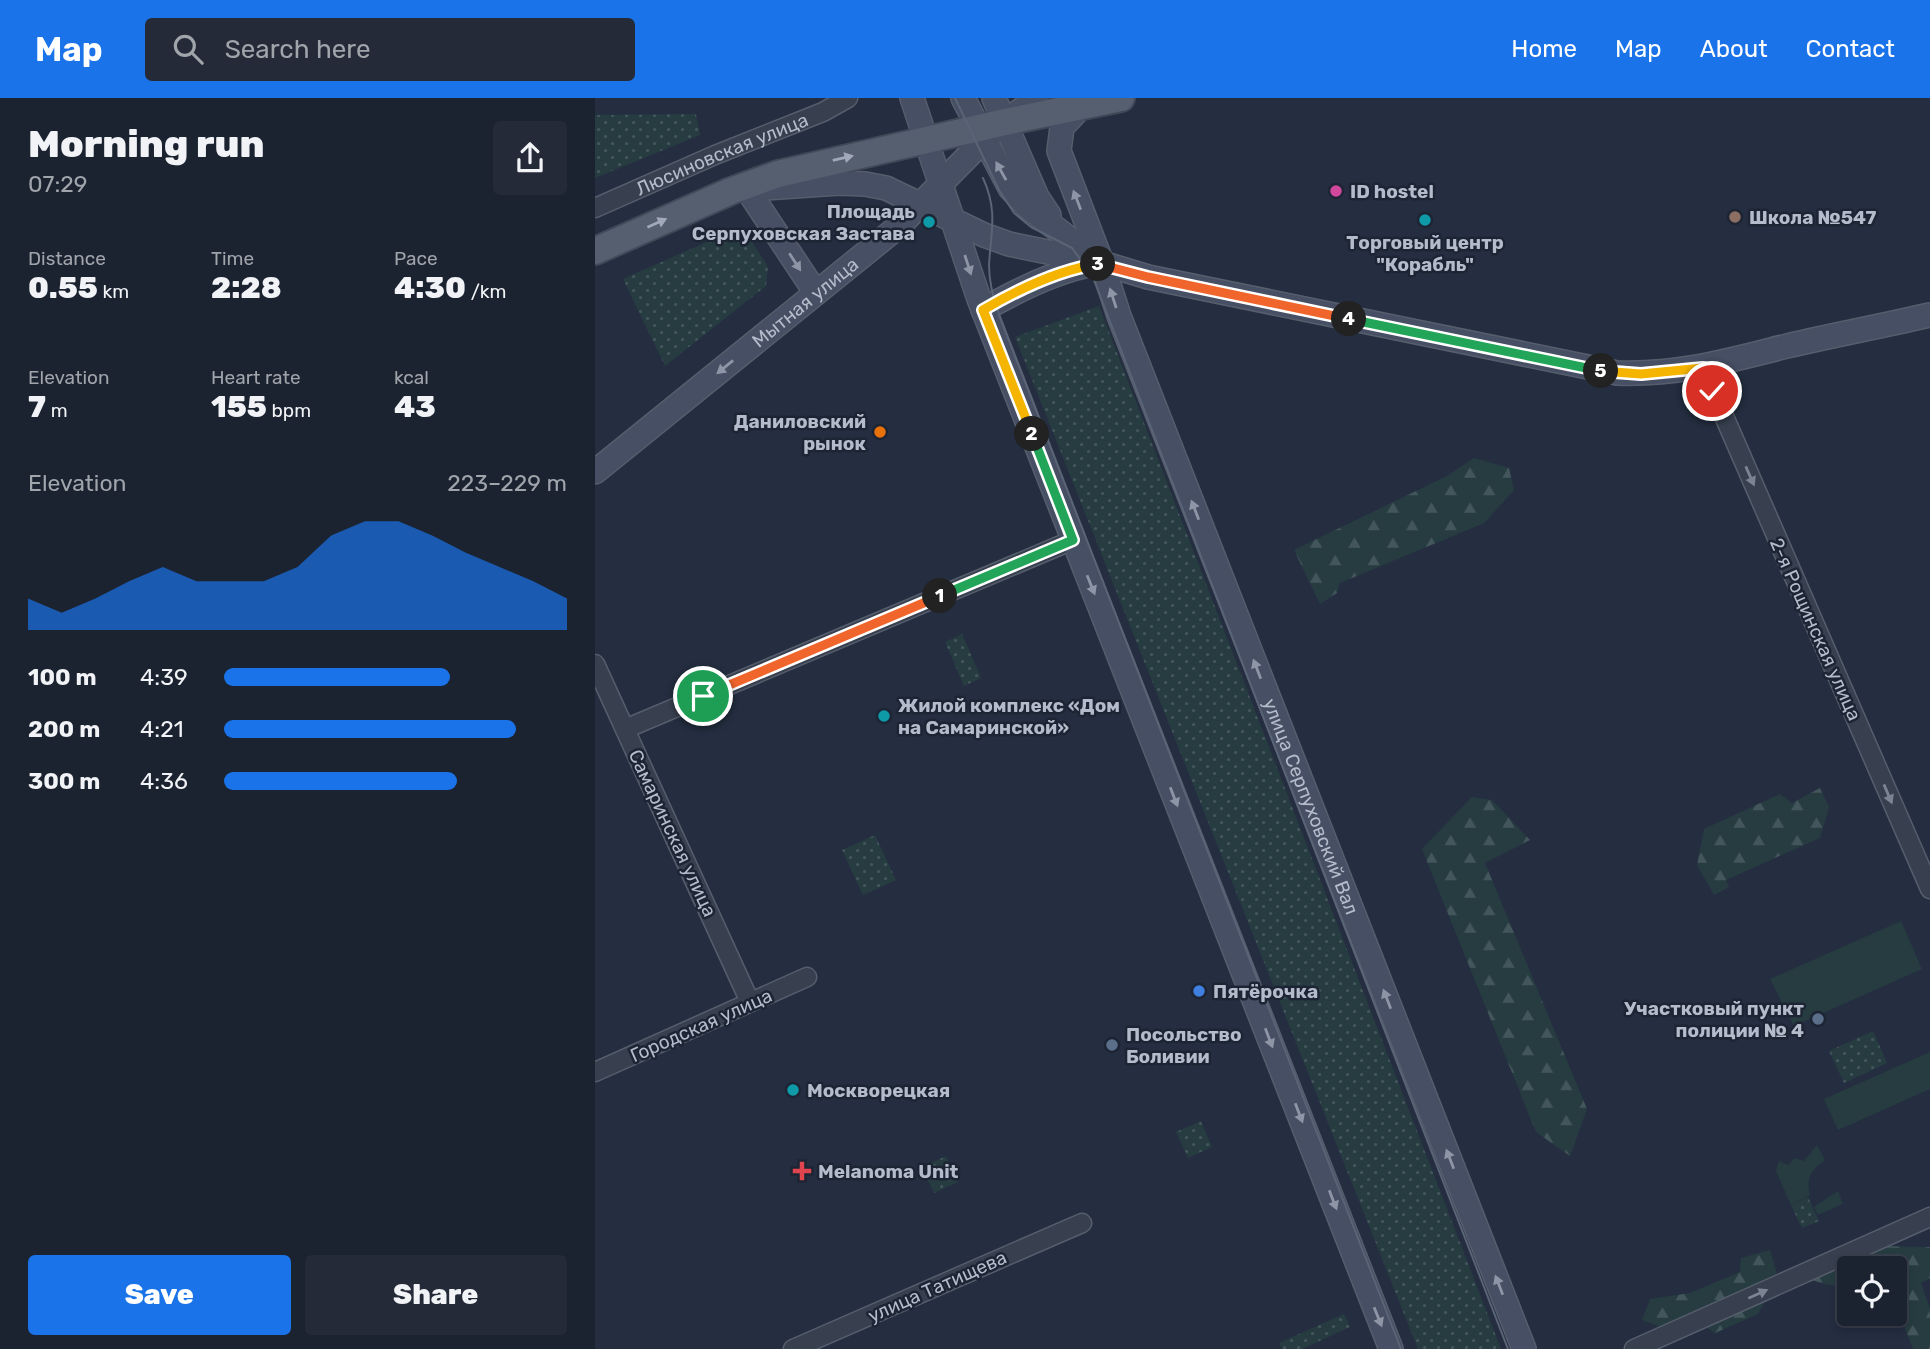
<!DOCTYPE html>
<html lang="en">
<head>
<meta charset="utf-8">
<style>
  :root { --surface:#1b2230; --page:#242a38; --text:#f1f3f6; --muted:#a0a4ab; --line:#393f4c; --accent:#1a73e8 }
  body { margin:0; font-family:Rubik,sans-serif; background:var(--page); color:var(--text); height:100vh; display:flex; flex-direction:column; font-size:26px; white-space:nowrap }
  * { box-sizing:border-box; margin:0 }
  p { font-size:23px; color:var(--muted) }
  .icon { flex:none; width:38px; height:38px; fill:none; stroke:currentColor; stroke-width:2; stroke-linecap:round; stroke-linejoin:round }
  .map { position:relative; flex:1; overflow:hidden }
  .sheet { display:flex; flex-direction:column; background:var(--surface); width:595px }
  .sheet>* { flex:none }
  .fabs { position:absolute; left:1242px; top:1158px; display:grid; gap:14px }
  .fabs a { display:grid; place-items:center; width:70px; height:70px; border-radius:7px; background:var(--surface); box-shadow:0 4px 10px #0003,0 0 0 2px var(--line); font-size:35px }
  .pin { position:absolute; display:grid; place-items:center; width:60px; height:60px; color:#fff; margin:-30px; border:4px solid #fff; border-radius:50%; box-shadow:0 2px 7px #0007 }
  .km { position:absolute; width:35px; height:35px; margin:-18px; border-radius:50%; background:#222; color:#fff; font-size:19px; line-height:35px; text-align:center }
  .round { display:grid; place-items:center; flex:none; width:74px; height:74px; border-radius:7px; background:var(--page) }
  .head { display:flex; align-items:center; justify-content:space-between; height:119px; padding:0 28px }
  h1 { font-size:38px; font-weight:800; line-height:52px }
  .metrics { display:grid; grid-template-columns:repeat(3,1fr); gap:10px; height:119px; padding:7px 28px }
  .metrics div { display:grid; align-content:center }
  .metrics b { font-size:30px; font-weight:800 }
  .metrics small { font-size:19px; font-weight:400 }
  .metrics p { font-size:19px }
  .chart { height:196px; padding:14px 28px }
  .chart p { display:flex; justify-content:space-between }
  .chart svg { width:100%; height:126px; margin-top:7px; fill:var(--accent); opacity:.7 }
  .primary-button { display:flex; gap:14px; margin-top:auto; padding:14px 28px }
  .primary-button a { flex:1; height:80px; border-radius:7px; background:var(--accent); color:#fff; font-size:28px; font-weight:800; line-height:80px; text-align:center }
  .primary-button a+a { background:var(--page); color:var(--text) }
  ul { padding:0 28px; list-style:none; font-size:23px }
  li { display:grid; grid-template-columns:112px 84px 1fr; align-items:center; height:52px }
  li i { height:18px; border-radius:9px; background:var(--accent) }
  header { display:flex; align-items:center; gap:42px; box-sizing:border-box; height:98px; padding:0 35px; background:var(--accent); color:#fff }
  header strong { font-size:33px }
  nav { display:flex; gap:38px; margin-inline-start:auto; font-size:24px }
  .search { width:490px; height:63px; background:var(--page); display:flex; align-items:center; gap:18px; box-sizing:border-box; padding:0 24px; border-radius:7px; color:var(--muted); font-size:26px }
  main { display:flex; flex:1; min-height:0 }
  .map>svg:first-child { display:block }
  .grass { fill:#263c41 }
  .forest { fill:url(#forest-firs) }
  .park { fill:url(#park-dots) }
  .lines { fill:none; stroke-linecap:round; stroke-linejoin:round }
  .minor-casing { stroke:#565e6d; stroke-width:21 }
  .secondary-casing { stroke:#565e6d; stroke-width:26 }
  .primary-casing { stroke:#414959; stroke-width:30 }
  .minor { stroke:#384050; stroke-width:18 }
  .secondary { stroke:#464f63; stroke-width:23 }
  .primary { stroke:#565f70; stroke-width:26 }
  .tram { stroke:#5a6477; stroke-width:2 }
  .oneway { fill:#a1a9b8 }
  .oneway2 { fill:#8e95a6 }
  .oneway3 { fill:#7c8493 }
  .split-1-casing { stroke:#fff; stroke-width:14 }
  .split-2-casing { stroke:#fff; stroke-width:14 }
  .split-3-casing { stroke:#fff; stroke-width:14 }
  .split-4-casing { stroke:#fff; stroke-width:14 }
  .split-5-casing { stroke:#fff; stroke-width:14 }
  .split-6-casing { stroke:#fff; stroke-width:14 }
  .split-1 { stroke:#f0652b; stroke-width:9 }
  .split-2 { stroke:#22a559; stroke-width:9 }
  .split-3 { stroke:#f5b400; stroke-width:9 }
  .split-4 { stroke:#f0652b; stroke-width:9 }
  .split-5 { stroke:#22a559; stroke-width:9 }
  .split-6 { stroke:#f5b400; stroke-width:9 }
  .hotel-dot { fill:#d1479c; stroke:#1d2535; stroke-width:2.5 }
  .education-dot { fill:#8d6e63; stroke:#1d2535; stroke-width:2.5 }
  .culture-dot { fill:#0f9aa8; stroke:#1d2535; stroke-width:2.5 }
  .food-dot { fill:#e8710a; stroke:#1d2535; stroke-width:2.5 }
  .shop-dot { fill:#3f7fe0; stroke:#1d2535; stroke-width:2.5 }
  .service-dot { fill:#5c6f8a; stroke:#1d2535; stroke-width:2.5 }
  .health-dot { fill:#e0444e; stroke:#1d2535; stroke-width:2.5 }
  .labels { text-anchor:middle; stroke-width:5; stroke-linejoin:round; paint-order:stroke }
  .street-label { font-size:19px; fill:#b4bbca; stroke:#1d2535 }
  .poi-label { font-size:19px; font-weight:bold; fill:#b4bbca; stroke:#1d2535; text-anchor:start }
</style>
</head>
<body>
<header>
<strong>Map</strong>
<div class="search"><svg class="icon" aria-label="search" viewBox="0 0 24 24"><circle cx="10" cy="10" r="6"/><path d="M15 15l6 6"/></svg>Search here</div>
<nav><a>Home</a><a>Map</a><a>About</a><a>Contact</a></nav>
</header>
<main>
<section class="sheet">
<div class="head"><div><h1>Morning run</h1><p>07:29</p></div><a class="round"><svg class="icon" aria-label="share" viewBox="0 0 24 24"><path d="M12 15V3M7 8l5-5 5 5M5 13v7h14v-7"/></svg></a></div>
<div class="metrics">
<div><p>Distance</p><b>0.55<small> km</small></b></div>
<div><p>Time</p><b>2:28</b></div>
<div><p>Pace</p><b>4:30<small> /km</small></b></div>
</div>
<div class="metrics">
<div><p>Elevation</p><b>7<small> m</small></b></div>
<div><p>Heart rate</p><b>155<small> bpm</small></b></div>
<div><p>kcal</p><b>43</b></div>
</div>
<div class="chart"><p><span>Elevation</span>223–229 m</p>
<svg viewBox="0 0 160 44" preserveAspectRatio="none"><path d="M0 44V33L10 38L20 33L30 27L40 22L50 27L60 27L70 27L80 22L90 11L100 6L110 6L120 11L130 17L140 22L150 27L160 33V44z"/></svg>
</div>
<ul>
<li><b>100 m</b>4:39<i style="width:66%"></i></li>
<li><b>200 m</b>4:21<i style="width:85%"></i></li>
<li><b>300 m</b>4:36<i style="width:68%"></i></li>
</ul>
<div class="primary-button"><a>Save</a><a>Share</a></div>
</section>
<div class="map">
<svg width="1335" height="1251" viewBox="0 0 1335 1251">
  <defs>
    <pattern id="forest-firs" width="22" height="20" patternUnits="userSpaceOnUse" patternTransform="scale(1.75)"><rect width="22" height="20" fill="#263c41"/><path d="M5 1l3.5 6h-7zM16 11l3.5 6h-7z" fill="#43565b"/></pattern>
    <pattern id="park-dots" width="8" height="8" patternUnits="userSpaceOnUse" patternTransform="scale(1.75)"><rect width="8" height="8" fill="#263c41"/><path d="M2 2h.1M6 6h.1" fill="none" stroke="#43565b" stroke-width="1.8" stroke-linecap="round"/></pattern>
  </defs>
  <rect width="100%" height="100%" fill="#242e40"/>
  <path class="grass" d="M1306,823L1327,871L1199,928L1175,881Z
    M1335,954V991L1243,1032L1229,1001Z
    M1222,1047L1230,1062C1216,1072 1211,1079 1215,1097L1196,1107L1181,1073L1184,1063L1193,1067L1200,1060L1209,1063Z
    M1243,1093L1248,1106L1223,1117L1219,1109Z"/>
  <path class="forest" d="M879,360L914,370L919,392L889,425L745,485L742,495L725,506L699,452L852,378Z
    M1225,690L1234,709L1225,740L1131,782L1134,789L1119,797L1102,767L1109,731L1185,696L1197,705Z
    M877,699L897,702L935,742L890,765L992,1011L975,1058L941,1034L827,751Z
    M1282,1148L1335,1149V1180L1326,1185L1335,1211V1251H1318L1300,1205V1171H1255V1189L1234,1187L1213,1181Z
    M1175,1152L1183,1180L1163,1216L1120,1235L1107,1226L1069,1230L1047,1222L1055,1201L1095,1195L1145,1174L1146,1160Z"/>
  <path class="park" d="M101,16L105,37L0,80V17Z
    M137,133L152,136L173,169L171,188L70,268L28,181Z
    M504,208L906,1251H823L420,239Z
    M367,536L386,580L369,588L350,544Z
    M280,737L301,782L268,797L247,752Z
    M1278,933L1292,965L1249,985L1234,953Z
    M606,1023L617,1049L593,1060L581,1034Z
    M351,1058L363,1084L339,1095L327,1069Z
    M1213,1099L1224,1123L1207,1130L1196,1107Z
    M749,1216L755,1229L707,1251H687L684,1245Z"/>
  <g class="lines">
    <g class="minor-casing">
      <g id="minor">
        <path id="s1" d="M0,110L120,57L228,14L253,0"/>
        <path d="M1108,270L1335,791"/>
        <path d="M0,566L155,904"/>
        <path d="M30,631L478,442"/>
        <path d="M0,974L212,879"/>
        <path d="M198,1251L487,1125"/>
        <path d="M1039,1251L1335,1119"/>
      </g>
    </g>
    <g class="secondary-casing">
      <g id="secondary">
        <path d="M317,0L384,201L796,1251"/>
        <path d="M368,0L415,90L433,109L501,161"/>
        <path d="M399,0L442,99L454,117"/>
        <path id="s2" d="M486,9L467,29L464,53L507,165L524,218L929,1251"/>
        <path d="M152,91L221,195"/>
        <path d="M156,91L244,85L270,86L291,90L389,137L414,146L507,165L553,179L1022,275C1085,277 1132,263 1192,248C1239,237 1287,228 1335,217"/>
        <path d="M388,212C421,193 462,172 500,166"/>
        <path id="s3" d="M0,374L304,128L389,42L410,24L442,0"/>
      </g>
    </g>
    <g class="primary-casing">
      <path id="primary" d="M0,153L136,93L183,76L410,24L526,0"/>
    </g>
    <use href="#minor" class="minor"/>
    <use href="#secondary" class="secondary"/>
    <use href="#primary" class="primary"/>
    <path class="tram" d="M360,0L404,92L419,115L436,129L477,150L497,177L913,1251
      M388,80C403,113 396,133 394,167C394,184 398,200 404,216L806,1251"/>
  </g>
  <defs><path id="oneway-solid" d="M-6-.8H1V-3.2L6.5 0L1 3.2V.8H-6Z" transform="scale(1.75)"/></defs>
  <g class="oneway">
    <use href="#oneway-solid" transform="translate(248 60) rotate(-13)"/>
    <use href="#oneway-solid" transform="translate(62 125) rotate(-24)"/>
  </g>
  <g class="oneway2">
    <use href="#oneway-solid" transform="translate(406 73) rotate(-119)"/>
    <use href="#oneway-solid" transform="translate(482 102) rotate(-111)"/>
    <use href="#oneway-solid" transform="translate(200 164) rotate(57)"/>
    <use href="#oneway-solid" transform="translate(373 167) rotate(72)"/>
    <use href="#oneway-solid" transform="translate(518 200) rotate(-108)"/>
    <use href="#oneway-solid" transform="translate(130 269) rotate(141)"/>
    <use href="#oneway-solid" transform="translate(600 412) rotate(-111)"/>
    <use href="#oneway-solid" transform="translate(496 487) rotate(68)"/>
    <use href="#oneway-solid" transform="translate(662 571) rotate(-111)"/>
    <use href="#oneway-solid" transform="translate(579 699) rotate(69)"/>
    <use href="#oneway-solid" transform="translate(792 901) rotate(-111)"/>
    <use href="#oneway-solid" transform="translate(674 940) rotate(69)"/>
    <use href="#oneway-solid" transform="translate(704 1015) rotate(69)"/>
    <use href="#oneway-solid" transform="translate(855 1061) rotate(-111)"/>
    <use href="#oneway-solid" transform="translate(738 1102) rotate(69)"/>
    <use href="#oneway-solid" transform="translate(904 1187) rotate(-111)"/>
    <use href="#oneway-solid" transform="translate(783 1219) rotate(68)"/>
  </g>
  <g class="oneway3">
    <use href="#oneway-solid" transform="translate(1155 378) rotate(66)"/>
    <use href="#oneway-solid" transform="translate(1293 696) rotate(67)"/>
    <use href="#oneway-solid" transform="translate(1163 1196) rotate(-24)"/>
  </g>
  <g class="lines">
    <g class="split-1-casing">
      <path id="split-1" d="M108,598L345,498"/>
    </g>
    <g class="split-2-casing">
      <path id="split-2" d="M345,498L478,442L437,336"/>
    </g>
    <g class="split-3-casing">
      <path id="split-3" d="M437,336L388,212C422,192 463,172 503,166"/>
    </g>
    <g class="split-4-casing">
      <path id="split-4" d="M503,166L553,179L754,221"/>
    </g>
    <g class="split-5-casing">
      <path id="split-5" d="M754,221L1006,273"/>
    </g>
    <g class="split-6-casing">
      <path id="split-6" d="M1006,273L1046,276L1108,270L1117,293"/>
    </g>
    <use href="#split-1" class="split-1"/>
    <use href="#split-2" class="split-2"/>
    <use href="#split-3" class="split-3"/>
    <use href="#split-4" class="split-4"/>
    <use href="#split-5" class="split-5"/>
    <use href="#split-6" class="split-6"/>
  </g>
  <circle class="hotel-dot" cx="741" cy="93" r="7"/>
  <circle class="education-dot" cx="1140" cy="119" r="7"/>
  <g class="culture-dot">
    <circle cx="830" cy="122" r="7"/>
    <circle cx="334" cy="124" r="7"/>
    <circle cx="289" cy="618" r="7"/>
    <circle cx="198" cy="992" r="7"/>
  </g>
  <circle class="food-dot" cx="285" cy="334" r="7"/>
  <circle class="shop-dot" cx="604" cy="893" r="7"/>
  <g class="service-dot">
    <circle cx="1223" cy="921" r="7"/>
    <circle cx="517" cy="947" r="7"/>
  </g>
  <path class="health-dot" d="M203.5 1062.5h7v7h7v7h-7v7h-7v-7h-7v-7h7z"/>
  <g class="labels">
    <g class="street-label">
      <text dy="7" stroke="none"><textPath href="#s1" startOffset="138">Люсиновская улица</textPath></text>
      <text dy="7" stroke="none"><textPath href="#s3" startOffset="270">Мытная улица</textPath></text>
      <text transform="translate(1221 531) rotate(66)" y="7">2-я Рощинская улица</text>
      <text dy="7" stroke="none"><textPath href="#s2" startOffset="754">улица Серпуховский Вал</textPath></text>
      <text transform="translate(78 735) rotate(65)" y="7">Самаринская улица</text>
      <text transform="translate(106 927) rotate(-24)" y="7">Городская улица</text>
      <text transform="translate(342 1188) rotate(-24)" y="7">улица Татищева</text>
    </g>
    <g class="poi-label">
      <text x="755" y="100">ID hostel</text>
      <text x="320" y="120" text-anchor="end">Площадь<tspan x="320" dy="22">Серпуховская Застава</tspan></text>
      <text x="1154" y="126">Школа №547</text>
      <text x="830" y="151" text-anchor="middle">Торговый центр<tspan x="830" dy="22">"Корабль"</tspan></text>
      <text x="271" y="330" text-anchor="end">Даниловский<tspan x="271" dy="22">рынок</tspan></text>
      <text x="303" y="614">Жилой комплекс «Дом<tspan x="303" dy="22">на Самаринской»</tspan></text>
      <text x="618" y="900">Пятёрочка</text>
      <text x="1209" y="917" text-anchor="end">Участковый пункт<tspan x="1209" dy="22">полиции № 4</tspan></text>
      <text x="531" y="943">Посольство<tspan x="531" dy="22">Боливии</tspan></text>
      <text x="212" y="999">Москворецкая</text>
      <text x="223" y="1080">Melanoma Unit</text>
    </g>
  </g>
</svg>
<div class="fabs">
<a><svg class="icon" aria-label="locate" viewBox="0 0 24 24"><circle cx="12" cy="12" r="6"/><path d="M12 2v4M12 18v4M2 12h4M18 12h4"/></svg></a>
</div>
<div class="pin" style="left:108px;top:598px;background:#1e9e55"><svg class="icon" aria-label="arrive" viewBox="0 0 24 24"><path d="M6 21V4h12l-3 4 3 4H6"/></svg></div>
<div class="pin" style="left:1117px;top:293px;background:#d93025"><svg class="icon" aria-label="check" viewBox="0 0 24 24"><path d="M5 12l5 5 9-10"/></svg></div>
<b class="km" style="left:345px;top:498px">1</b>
<b class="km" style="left:437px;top:336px">2</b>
<b class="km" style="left:503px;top:166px">3</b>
<b class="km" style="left:754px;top:221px">4</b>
<b class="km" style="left:1006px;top:273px">5</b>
</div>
</main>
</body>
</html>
